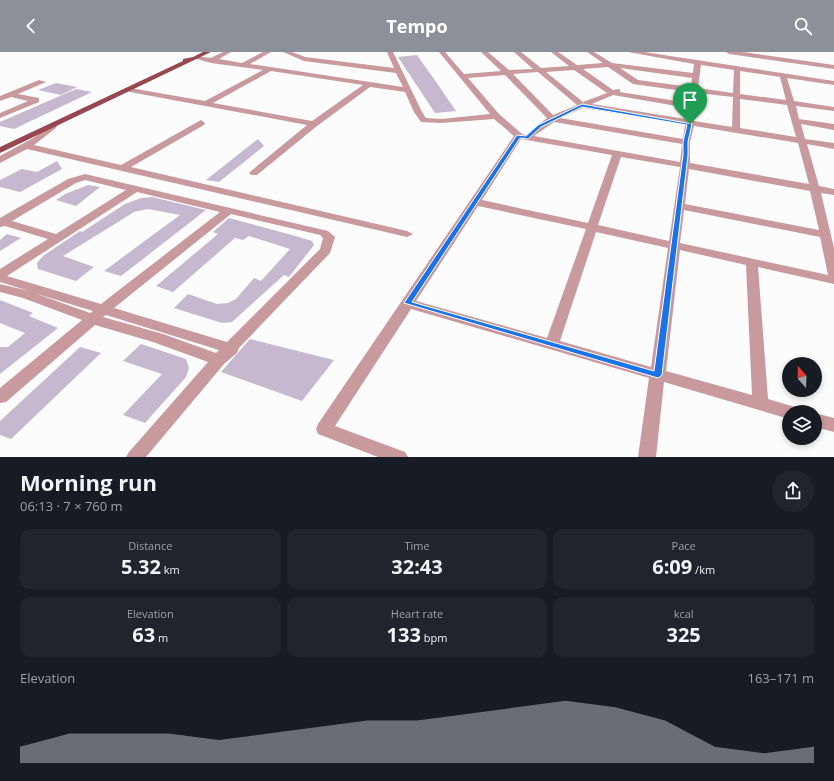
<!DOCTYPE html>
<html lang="en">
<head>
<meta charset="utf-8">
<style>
  :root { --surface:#171b24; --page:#20242c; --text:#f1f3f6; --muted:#9ea1a6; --accent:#8c9099 }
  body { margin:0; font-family:"Open Sans",sans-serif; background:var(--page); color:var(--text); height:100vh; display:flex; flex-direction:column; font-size:15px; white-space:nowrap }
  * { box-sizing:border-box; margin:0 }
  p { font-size:13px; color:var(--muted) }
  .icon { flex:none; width:22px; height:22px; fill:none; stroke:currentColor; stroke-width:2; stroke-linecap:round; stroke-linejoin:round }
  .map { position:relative; height:405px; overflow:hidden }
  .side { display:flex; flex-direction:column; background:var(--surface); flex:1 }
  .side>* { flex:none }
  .needle { width:26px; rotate:340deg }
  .tools { position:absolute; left:782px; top:305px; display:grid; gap:8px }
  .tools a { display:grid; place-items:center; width:40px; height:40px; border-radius:50%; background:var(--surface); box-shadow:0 2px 6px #0003; font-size:20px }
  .pin { position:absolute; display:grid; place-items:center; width:34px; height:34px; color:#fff; margin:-41px -17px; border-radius:50% 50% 50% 0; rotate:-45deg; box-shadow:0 0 4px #0007 }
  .pin .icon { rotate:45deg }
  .round { display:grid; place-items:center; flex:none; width:42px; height:42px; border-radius:21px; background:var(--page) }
  .overview { display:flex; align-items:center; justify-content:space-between; height:68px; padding:0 20px }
  h1 { font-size:22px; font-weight:700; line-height:30px }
  .stats { display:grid; grid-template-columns:repeat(3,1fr); gap:6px; height:68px; padding:4px 20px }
  .stats div { display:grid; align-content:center; border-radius:10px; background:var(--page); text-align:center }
  .stats b { font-size:20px; font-weight:700 }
  .stats small { font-size:11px; font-weight:400 }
  .stats p { font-size:11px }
  .chart { height:112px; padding:8px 20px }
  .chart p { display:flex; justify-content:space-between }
  .chart svg { width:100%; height:72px; margin-top:4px; fill:var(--accent); opacity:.7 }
  header { display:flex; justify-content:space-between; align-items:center; height:52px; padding:0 20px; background:var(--accent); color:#fff; font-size:18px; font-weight:700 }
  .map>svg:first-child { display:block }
  .building { fill:#c6b8cf }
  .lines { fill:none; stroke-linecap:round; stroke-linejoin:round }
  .minor { fill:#c99a9d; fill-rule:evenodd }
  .major { fill:#974750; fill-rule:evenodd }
  .route { fill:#1a73e8; stroke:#fff; fill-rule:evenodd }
</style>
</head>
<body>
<header><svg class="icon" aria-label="back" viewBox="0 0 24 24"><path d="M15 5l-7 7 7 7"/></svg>Tempo<svg class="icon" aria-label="search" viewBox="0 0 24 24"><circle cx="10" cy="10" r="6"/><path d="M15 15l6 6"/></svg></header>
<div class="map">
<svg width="834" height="405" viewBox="0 0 834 405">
  <rect width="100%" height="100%" fill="#fcfcfc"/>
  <path class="building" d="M417,3L434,27L456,59L435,61L398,5Z
    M56,31L77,35L61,43L38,38Z
    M76,37L92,40L14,77L0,74V70Z
    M258,87L264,94L219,130L206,128Z
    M57,109L62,117L20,140L0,135V128L22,117L37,120Z
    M88,133L100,135L76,154L56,148L65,142Z
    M152,145L206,158L121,224L104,219L180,163L148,157L134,160L63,204L94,215L76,229L38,217L37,211L43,204L80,179L82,180L125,152L141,146Z
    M229,166L299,185L312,189L314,193L289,225L284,223L232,270L222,271L174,256L188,242L217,252L228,251L236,247L254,226L261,229L290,197L249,184L243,188L235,186L173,240L156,234L218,182L213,180Z
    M7,182L21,186L0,199V188Z
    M0,248L33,261L29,264L58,276L0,322V295H8L25,281L0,271Z
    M250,287L334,308L302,349L221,320Z
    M141,292L186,307L189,316L186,325L145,371L123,363L162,322L123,309Z
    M80,295L101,301L11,387L0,383V369Z"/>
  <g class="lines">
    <path class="minor" d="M223,0H231L219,7L242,11L263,0H271L250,12L403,35L396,21L304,9L283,0H292L305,5L394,16L387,0H393L422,60L426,66L441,67L490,62L439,0H445L464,22L501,19L481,0H488L509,18L533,17L514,0H521L541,16L569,14L551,0H558L577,13L603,11L587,0H594L612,11L693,21L694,12L628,0H644L834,29V33L787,26L794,49L834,55V59L796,54L799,67L834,72V78L801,72L805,87L834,91V97L807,92L819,134L834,137V143L821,141L834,196V232L758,215L768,347L795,355L797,360H789V367L664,330L656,405H638L649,326L411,257L335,374L405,400L408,405H378L318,382L316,377L318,372L514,84L494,67L441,71L421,70L414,60L405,40L370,35L317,74L257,123H251L249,121L251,119L307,73L130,40L126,38L130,36L205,49L263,18L211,11L193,6L196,4L211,6ZM701,13L734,18L733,41L698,36ZM608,15L633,32L690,40L689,51L620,40V37L613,38L583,17ZM620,16L692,26L691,35L638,28ZM574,18L607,41L583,50L546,20ZM271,19L363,33L312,69L213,51ZM740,19L780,25L786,48L740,42ZM538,20L577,53L553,63L513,22ZM505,23L547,66L526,83L522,82L499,62L468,26ZM698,41L733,45L732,75L694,69ZM613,43L688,56L686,67L592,52ZM740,47L787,53L796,85L740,76ZM583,56L685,72L683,87L560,66ZM554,70L682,92L680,110L534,84ZM694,74L798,91L809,132L690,111V90ZM521,87L612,103L588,171L482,148ZM621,105L680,115L669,189L598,173ZM689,117L810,139L819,178L685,152ZM478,154L586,177L547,286L416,249ZM684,158L820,185L828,223L680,191ZM596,180L668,196L651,315L560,289ZM680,198L746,213L752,343L666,319Z
      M726,0H743L834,13V17L729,2Z
      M39,28L46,30L18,42L39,46V50L0,66V61L28,49L11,45L0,49V44Z
      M201,68L205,71L204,73L131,115L407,179L413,182L407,185L27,97L0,111V104L35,85L53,71L57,74L56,76L34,93L121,113Z
      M85,122L328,179L335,185L330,201L239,296L237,301L224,312L146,405H126L129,400L208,310L153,290L95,273L6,350L0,351V336L82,268L23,246L0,240V232L29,239L0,230V217L48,187L5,174L0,175V166L68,127ZM85,128L126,138L56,182L12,169L76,131ZM137,140L220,160L101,252L7,224ZM231,162L320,183L323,186L320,197L227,290L114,256ZM34,241L93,259L90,261ZM106,263L219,298L216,301L163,282L103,265Z
      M815,361L834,366V380L815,375Z"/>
    <path class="major" d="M203,0H211L0,101V95L183,9V7L193,5Z"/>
  </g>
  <path class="route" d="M582,52L692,72L688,90V103L662,323L658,326L404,251L517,83L526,84L538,73ZM582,55L687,73L683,90V103L654,319L412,250L520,86L528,87L541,75Z"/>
</svg>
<div class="tools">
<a><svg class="needle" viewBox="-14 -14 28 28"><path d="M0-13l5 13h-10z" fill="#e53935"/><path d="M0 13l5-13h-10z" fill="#9ea1a6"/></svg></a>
<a><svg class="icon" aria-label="layers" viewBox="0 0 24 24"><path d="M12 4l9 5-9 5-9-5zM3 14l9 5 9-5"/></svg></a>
</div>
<div class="pin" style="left:690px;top:72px;background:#1e9e55"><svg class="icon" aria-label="arrive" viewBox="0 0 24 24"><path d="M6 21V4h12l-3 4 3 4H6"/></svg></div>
</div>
<section class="side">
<div class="overview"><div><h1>Morning run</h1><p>06:13 · 7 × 760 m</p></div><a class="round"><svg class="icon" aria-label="share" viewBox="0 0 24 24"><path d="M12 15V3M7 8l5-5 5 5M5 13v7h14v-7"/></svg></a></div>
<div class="stats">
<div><p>Distance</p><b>5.32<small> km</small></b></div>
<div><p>Time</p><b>32:43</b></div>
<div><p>Pace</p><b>6:09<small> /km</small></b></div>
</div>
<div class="stats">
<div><p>Elevation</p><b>63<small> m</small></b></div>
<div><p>Heart rate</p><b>133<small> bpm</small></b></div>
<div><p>kcal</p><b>325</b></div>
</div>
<div class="chart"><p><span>Elevation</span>163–171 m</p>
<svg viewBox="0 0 160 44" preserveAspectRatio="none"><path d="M0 44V34L10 26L20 26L30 26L40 30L50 26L60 22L70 18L80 18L90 14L100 10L110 6L120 10L130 18L140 34L150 38L160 34V44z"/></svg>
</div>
</section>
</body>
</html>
